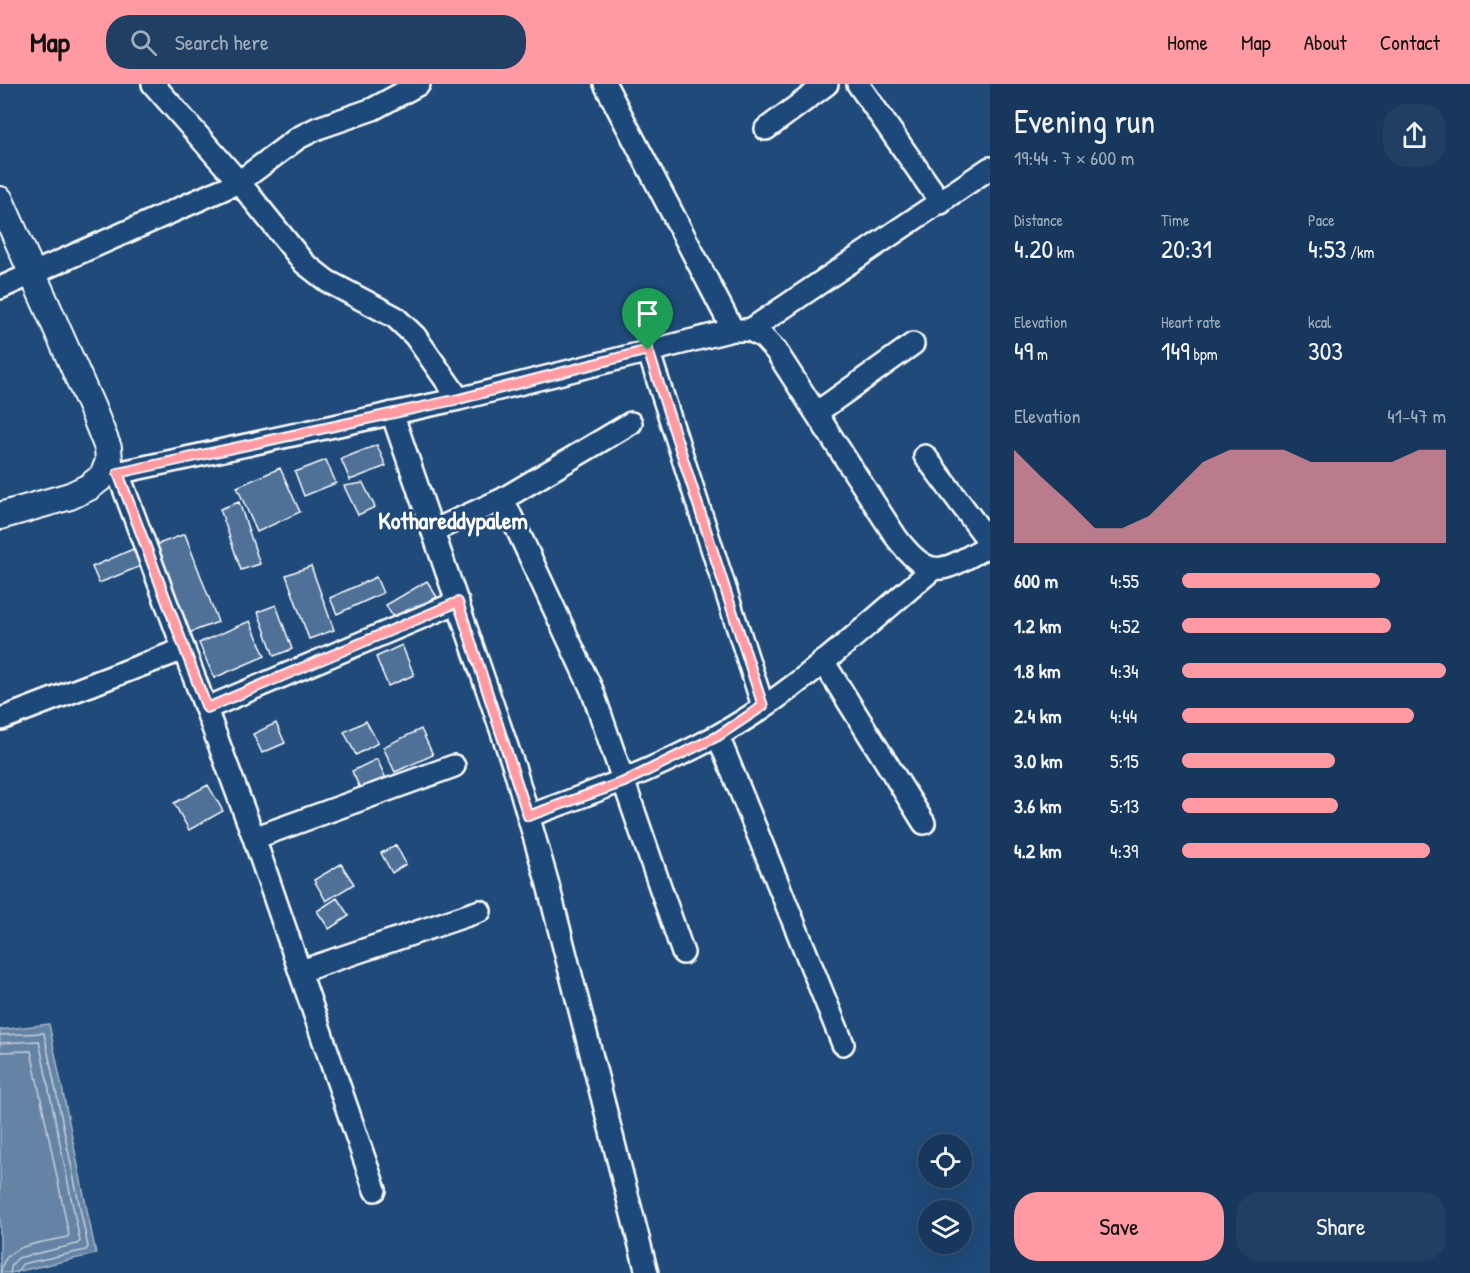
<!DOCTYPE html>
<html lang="en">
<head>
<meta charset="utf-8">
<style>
  :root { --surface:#17385c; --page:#203f62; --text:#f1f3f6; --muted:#9eacbb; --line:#365272; --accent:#ff9aa2 }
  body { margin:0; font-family:"Patrick Hand",sans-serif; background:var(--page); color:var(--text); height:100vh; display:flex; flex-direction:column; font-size:22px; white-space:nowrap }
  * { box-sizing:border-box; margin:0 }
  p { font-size:20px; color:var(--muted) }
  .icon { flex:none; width:33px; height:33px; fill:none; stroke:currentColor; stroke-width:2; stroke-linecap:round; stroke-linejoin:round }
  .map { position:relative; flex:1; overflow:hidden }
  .details { display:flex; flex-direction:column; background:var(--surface); width:480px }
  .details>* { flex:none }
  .controls { position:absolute; left:918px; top:1050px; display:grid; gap:12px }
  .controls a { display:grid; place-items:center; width:54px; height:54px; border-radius:50%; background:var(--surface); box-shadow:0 6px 24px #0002,0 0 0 2px var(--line); font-size:30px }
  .pin { position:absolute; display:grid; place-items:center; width:51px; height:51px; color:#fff; margin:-62px -26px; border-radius:50% 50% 50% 0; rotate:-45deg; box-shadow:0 0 6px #0007 }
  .pin .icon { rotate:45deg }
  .round { display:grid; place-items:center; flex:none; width:63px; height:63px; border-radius:24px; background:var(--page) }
  .head { display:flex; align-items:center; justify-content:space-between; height:102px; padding:0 24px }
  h1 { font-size:33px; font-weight:600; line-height:45px }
  .stats { display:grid; grid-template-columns:repeat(3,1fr); gap:9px; height:102px; padding:6px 24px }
  .stats div { display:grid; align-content:center }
  .stats b { font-size:26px; font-weight:600 }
  .stats small { font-size:16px; font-weight:400 }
  .stats p { font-size:16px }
  .chart { height:168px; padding:12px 24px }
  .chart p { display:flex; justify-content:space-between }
  .chart svg { width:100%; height:108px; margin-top:6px; fill:var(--accent); opacity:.7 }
  .primary-button { display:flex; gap:12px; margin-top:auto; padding:12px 24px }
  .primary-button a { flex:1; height:69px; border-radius:24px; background:var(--accent); color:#111; font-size:24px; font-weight:600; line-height:69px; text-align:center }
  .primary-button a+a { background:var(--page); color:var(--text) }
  ul { padding:0 24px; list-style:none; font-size:20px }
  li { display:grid; grid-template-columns:96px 72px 1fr; align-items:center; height:45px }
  li i { height:15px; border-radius:8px; background:var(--accent) }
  header { display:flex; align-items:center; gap:36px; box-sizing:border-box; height:84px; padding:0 30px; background:var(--accent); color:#111 }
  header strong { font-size:28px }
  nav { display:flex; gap:33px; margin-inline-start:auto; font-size:21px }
  .search { width:420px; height:54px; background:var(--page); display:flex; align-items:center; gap:15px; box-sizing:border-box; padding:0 21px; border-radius:24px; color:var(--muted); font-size:22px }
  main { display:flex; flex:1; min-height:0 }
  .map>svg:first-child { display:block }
  .water { fill:#6583a4; stroke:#a3b5c8; stroke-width:1.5 }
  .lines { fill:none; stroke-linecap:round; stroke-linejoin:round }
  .shore { stroke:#c1cddb; stroke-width:1.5 }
  .building { fill:#507197; stroke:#fff; stroke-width:1.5 }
  .minor-casing { stroke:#fff; stroke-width:26 }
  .tertiary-casing { stroke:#fff; stroke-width:30 }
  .minor { stroke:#1f4a7a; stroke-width:21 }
  .tertiary { stroke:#1f4a7a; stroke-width:26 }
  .route-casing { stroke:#fff; stroke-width:12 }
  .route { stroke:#ff9aa2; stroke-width:8 }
  .labels { text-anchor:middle; stroke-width:5; stroke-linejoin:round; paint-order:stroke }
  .quarter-label { font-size:24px; font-weight:bold; fill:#fff; stroke:#1f4a7a }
</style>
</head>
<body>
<header>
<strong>Map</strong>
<div class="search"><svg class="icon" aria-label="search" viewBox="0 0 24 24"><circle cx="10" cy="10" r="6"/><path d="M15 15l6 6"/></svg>Search here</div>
<nav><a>Home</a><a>Map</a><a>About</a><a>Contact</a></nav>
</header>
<main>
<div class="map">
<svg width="990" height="1189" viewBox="0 0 990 1189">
  <rect width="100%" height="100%" fill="#1f4a7a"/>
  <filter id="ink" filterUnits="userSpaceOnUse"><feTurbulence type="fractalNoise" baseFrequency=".0167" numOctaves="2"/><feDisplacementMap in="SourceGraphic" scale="12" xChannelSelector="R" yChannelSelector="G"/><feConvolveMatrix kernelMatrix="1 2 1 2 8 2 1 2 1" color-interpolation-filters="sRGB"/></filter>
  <g filter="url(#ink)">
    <path class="water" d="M49,940L96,1170L11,1189H0V946Z"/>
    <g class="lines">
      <path class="shore" d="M0,951L44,949L88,1163L86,1166L22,1180L17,1189
        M0,959L39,957L80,1157L77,1160L18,1174L12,1180L10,1189
        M0,968L31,967L69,1151L67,1153C44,1159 2,1159 1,1189"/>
    </g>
    <path class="building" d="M377,361L386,382L350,396L341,375Z
      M326,376L336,399L304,412L295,388Z
      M280,384L300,428L257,448L237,403Z
      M363,399L375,423L358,431L344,402Z
      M239,418L260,480L241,486L220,425Z
      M185,450L218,538L186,550L153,462Z
      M133,465L141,482L99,499L92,483Z
      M311,482L334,546L309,555L286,491Z
      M376,493L383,509L337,530L330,514Z
      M427,497L437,513L395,537L386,521Z
      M276,521L292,565L274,572L258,528Z
      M250,537L265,572L214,594L199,559Z
      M402,561L414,591L388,602L376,573Z
      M366,637L378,659L356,671L344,648Z
      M276,639L285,659L262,669L253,650Z
      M421,645L433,671L395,688L383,663Z
      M377,675L388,699L363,711L352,687Z
      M208,701L223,727L189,746L174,719Z
      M396,761L406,780L392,789L381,769Z
      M341,780L354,800L326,817L314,796Z
      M337,814L349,832L329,845L317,827Z"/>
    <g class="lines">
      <g class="minor-casing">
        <path id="minor" d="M153,0L239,98L304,179L327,197L395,233L415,252L459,315
          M605,0L733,246
          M858,0L941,119
          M766,45L827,0
          M0,204L239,98L298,54L318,44L373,25L419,0
          M750,246L990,84
          M648,266L763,622
          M392,329L515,686L547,797L647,1189
          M816,329L913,260
          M925,372L990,459
          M118,389L254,754L375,1106
          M103,392L459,315L733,246H750L763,253L776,267L896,453C932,501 944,486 990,461
          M503,415L592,606L683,869
          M433,447L503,415L631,339
          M823,577L924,739
          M207,624L458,518
          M1,635L184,565
          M718,652L843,960
          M528,732C593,709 656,685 717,652C794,610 865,542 933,485
          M254,754L454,682
          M301,887L480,827"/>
      </g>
      <g class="tertiary-casing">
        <path id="tertiary" d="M0,116L92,324L108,364L109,377L103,392L89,403L70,412L0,432"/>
      </g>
      <use href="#minor" class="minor"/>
      <use href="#tertiary" class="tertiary"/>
    </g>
  </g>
  <g class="lines" filter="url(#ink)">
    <g class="route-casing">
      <path id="route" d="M648,266L763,622L718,652L624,698L528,732L458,518L207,624L118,389L459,315Z"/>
    </g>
    <use href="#route" class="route"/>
  </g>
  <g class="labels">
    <g class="quarter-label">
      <text x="453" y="445">Kothareddypalem</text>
    </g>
  </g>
</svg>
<div class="controls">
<a><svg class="icon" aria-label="locate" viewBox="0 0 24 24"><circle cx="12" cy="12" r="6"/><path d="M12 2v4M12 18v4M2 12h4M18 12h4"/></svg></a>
<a><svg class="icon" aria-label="layers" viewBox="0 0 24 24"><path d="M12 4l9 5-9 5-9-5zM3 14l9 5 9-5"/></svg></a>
</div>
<div class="pin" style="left:648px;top:266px;background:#1e9e55"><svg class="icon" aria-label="arrive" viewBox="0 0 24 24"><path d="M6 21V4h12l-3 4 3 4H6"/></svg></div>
</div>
<section class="details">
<div class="head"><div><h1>Evening run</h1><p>19:44 · 7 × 600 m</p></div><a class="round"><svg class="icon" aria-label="share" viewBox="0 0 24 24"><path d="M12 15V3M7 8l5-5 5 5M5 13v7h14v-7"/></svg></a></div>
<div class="stats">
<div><p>Distance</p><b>4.20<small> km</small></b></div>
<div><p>Time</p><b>20:31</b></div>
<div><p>Pace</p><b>4:53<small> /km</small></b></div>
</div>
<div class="stats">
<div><p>Elevation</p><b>49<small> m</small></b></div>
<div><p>Heart rate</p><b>149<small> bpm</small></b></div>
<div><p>kcal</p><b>303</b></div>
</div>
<div class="chart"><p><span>Elevation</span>41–47 m</p>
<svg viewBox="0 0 160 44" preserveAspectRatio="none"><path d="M0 44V6L10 17L20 27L30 38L40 38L50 33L60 22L70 11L80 6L90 6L100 6L110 11L120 11L130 11L140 11L150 6L160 6V44z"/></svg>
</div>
<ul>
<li><b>600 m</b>4:55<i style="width:75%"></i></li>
<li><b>1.2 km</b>4:52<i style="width:79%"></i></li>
<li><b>1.8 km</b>4:34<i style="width:100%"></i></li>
<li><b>2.4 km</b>4:44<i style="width:88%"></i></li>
<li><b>3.0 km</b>5:15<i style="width:58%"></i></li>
<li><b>3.6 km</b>5:13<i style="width:59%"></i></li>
<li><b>4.2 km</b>4:39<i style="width:94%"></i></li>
</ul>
<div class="primary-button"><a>Save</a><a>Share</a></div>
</section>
</main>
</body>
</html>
